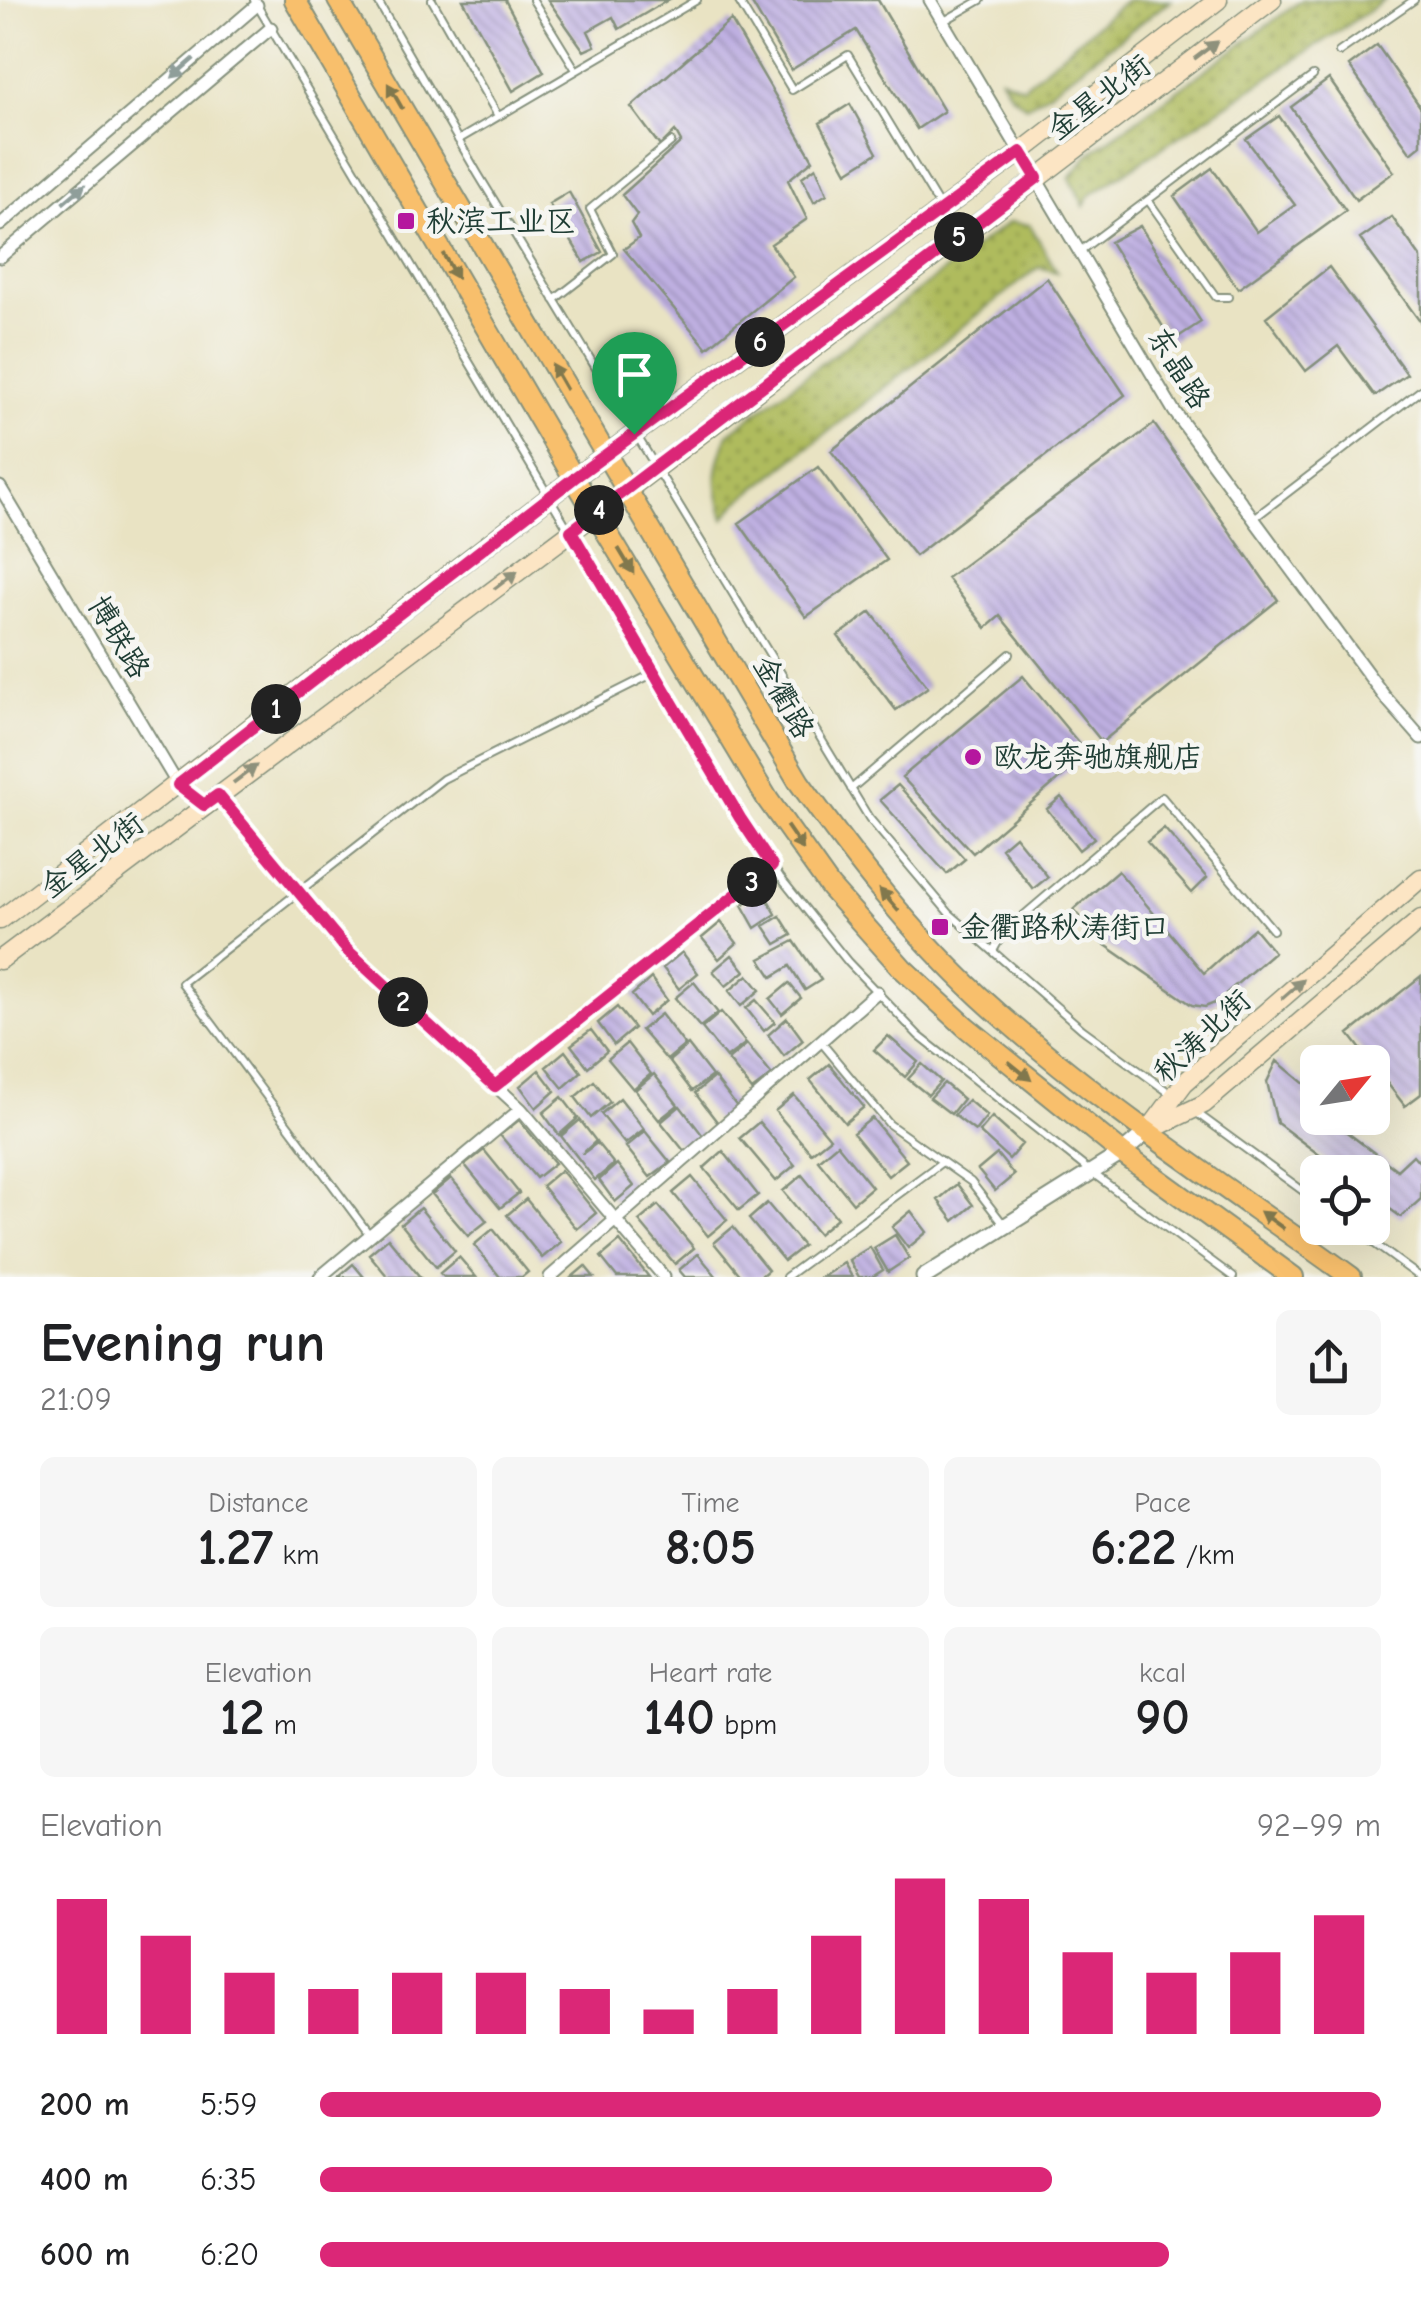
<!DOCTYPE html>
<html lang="en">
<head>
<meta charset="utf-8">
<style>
  :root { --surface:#fff; --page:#f6f6f6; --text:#202124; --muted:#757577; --accent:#db2777 }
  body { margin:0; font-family:"Comic Neue","LXGW WenKai TC",sans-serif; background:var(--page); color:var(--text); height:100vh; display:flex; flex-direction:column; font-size:38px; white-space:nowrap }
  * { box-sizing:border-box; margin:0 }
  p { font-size:32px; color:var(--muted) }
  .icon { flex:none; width:55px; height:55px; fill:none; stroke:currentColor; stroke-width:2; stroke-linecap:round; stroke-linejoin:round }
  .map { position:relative; height:1277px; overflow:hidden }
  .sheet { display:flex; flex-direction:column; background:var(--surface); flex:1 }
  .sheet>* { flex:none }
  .needle { width:65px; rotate:60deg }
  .fabs { position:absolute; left:1300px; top:1045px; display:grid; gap:20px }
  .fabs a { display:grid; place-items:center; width:90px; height:90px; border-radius:15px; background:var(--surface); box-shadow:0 10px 40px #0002; font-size:50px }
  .pin { position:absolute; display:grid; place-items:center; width:85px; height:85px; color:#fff; margin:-102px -42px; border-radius:50% 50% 50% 0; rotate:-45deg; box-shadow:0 0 10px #0007 }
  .pin .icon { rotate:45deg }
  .km { position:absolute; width:50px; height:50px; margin:-25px; border-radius:50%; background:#222; color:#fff; font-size:28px; line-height:50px; text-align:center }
  .round { display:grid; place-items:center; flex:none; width:105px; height:105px; border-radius:15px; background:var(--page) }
  .overview { display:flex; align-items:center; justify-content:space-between; height:170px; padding:0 40px }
  h1 { font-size:55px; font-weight:700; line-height:75px }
  .metrics { display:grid; grid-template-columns:repeat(3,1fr); gap:15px; height:170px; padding:10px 40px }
  .metrics div { display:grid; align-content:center; border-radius:15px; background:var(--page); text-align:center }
  .metrics b { font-size:50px; font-weight:700 }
  .metrics small { font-size:28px; font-weight:400 }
  .metrics p { font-size:28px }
  .chart { height:280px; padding:20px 40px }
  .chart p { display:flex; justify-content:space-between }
  .chart svg { width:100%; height:180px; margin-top:10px; stroke:var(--accent); stroke-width:6 }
  ul { padding:0 40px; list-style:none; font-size:32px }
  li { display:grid; grid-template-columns:160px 120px 1fr; align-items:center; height:75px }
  li i { height:25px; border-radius:12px; background:var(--accent) }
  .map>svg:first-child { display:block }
  .park { fill:url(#park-dots); stroke:#677c48; stroke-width:2.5 }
  .building { fill:url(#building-back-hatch) }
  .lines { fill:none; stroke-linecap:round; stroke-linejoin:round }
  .service-casing { stroke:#84907c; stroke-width:10 }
  .minor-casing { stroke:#84907c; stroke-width:15 }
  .tertiary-casing { stroke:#84907c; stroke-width:19 }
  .secondary-casing { stroke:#84907c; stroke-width:21 }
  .primary-casing { stroke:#84907c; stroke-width:24 }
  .service { stroke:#fff; stroke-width:6 }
  .minor { stroke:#fff; stroke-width:11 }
  .tertiary { stroke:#fff; stroke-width:15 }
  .secondary { stroke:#fce5c4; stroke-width:18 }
  .primary { stroke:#f8bf6c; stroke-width:20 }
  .oneway { fill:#8e917c }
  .oneway2 { fill:#8f9e9a }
  .oneway3 { fill:#81784d }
  .route-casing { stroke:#fff; stroke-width:20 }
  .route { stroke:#db2777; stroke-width:12 }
  .poi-dot { fill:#b5179e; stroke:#f6f6f2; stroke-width:4 }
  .labels { text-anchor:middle; stroke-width:9; stroke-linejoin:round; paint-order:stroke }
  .street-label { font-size:30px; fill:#1f3d34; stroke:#f6f6f2 }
  .poi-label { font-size:30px; fill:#1f3d34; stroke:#f6f6f2; text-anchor:start }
</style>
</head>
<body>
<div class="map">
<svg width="1421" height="1277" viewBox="0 0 1421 1277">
  <defs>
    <pattern id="park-dots" width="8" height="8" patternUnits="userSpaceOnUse" patternTransform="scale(2.5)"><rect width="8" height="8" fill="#afbb5d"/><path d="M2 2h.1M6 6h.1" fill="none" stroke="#8e994e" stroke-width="1.8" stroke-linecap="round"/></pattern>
    <pattern id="building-back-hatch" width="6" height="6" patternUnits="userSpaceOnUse" patternTransform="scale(2.5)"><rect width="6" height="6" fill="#bfb0e2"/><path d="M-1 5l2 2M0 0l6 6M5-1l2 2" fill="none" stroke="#9b90b8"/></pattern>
  </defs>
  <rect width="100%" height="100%" fill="#f6f6f2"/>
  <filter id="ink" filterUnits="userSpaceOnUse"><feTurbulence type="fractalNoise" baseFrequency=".01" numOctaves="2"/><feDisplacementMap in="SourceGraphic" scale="20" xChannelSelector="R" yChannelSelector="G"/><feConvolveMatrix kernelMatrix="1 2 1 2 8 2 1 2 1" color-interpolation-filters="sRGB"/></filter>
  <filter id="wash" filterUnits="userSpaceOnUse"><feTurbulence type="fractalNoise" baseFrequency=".0048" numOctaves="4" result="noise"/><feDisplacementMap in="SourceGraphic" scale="40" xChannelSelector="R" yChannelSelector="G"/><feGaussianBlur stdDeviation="2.25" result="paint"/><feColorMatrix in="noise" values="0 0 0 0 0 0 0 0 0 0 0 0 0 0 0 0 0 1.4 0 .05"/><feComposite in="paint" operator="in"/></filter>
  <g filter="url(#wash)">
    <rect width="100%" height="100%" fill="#e9e3c3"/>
    <path class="park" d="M1126,0H1171L1042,97L1026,106L1011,95L1001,78L1023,87Z
      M1302,0H1385L1089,196L1084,206L1070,178L1088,155Z
      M1009,222L1030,225L1057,272L1039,267L738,502L724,519C713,481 714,470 728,434Z"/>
    <g id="blocks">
      <path class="building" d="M463,0H505L544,72L513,91Z
        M548,0H668L619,29L613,17L588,31L595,46L584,51Z
        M755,0H878L944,111L917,129L856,30L791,70L751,2Z
        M731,20L813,160L788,180L807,219L771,244L794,277L707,348L624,249L639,238L631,223L637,215L622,195L681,142L675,131L660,146L631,107Z
        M1377,45L1421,108V145L1411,153L1349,66Z
        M1329,79L1394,172L1356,200L1291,107Z
        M850,104L877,153L847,172L820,123Z
        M1279,116L1346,211L1238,289L1174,196L1212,168L1257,232L1295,205L1246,139Z
        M816,167L827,194L814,202L802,177Z
        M569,192L602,252L584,262L549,204Z
        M1392,217L1421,258V323L1360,239Z
        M1140,226L1201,322L1172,341L1110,242Z
        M1329,267L1407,374L1375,396L1338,346L1306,371L1266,317Z
        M1047,278L1125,395L915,556L831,451Z
        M1154,424L1278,600L1102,742L1000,616L986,628L947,578Z
        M818,467L887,560L806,617L739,523Z
        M871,612L928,687L896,710L838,636Z
        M1023,676L1088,754L973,853L902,777Z
        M898,785L965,859L947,874L880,800Z
        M1061,797L1094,838L1079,850L1047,809Z
        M1164,828L1207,878L1192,893L1147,842Z
        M1015,836L1048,877L1033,889L1001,848Z
        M1118,871L1204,973L1254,928L1274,952L1215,1003L1205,1007L1192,1005L1101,942L1074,909Z
        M763,891L776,914L755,928L742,905Z
        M780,916L792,935L776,944L764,926Z
        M721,922L737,943L719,959L702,938Z
        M794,941L821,980L805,990L790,966L772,977L760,959Z
        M682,952L698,973L679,989L663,968Z
        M732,955L745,971L726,986L713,971Z
        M748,975L760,990L741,1006L729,991Z
        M1421,976V1094L1405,1106L1349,1034Z
        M651,978L667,1000L648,1016L632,995Z
        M694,982L718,1013L700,1027L675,998Z
        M789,983L801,998L782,1014L770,999Z
        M756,1000L775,1022L764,1031L746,1008Z
        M617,1007L634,1028L614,1045L598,1023Z
        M721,1012L746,1043L726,1058L702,1028Z
        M661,1014L685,1045L667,1060L641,1030Z
        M787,1018L803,1040L784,1056L768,1035Z
        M591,1030L607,1051L588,1067L571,1045Z
        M888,1036L918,1062L905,1077L874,1050Z
        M627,1043L651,1074L633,1089L608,1059Z
        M747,1044L772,1075L752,1090L728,1060Z
        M688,1045L712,1076L692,1091L669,1061Z
        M565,1051L581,1072L563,1088L546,1067Z
        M1277,1061L1313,1091L1303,1099L1318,1109V1118H1328L1397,1170L1413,1155L1421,1164V1199L1401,1217L1372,1196V1172H1342L1277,1123L1267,1082Z
        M829,1064L864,1107L845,1123L810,1080Z
        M922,1064L941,1081L928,1095L908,1079Z
        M539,1070L555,1091L536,1108L520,1086Z
        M654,1074L678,1105L659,1120L635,1090Z
        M714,1077L738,1108L718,1123L695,1093Z
        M594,1081L610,1102L591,1118L575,1097Z
        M944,1083L963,1099L951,1114L930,1098Z
        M794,1095L830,1138L811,1153L775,1111Z
        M562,1097L578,1118L559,1135L543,1113Z
        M620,1098L644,1129L625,1144L601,1114Z
        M968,1100L987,1116L975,1131L954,1115Z
        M680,1106L704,1137L685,1152L661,1122Z
        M992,1117L1022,1144L1009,1159L979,1132Z
        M872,1118L907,1161L888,1176L853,1133Z
        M519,1120L555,1163L536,1178L500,1135Z
        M580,1120L596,1141L582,1154L597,1143L614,1164L595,1180L561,1136Z
        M759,1122L795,1165L776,1181L740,1138Z
        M645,1131L670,1162L650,1177L626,1147Z
        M837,1144L872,1187L853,1203L818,1160Z
        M484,1150L519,1193L500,1208L465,1165Z
        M723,1151L758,1195L739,1210L704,1168Z
        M997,1154L1014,1175L995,1191L978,1170Z
        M617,1164L634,1186L615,1202L599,1180Z
        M561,1170L596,1213L577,1229L542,1186Z
        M802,1175L837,1218L818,1234L783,1191Z
        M692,1177L727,1220L708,1236L673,1193Z
        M451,1178L487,1221L468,1236L432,1194Z
        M957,1184L973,1205L954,1221L938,1200Z
        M526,1199L561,1242L542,1258L507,1215Z
        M767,1203L803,1246L784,1261L749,1219Z
        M658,1205L694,1248L675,1264L639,1221Z
        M420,1208L455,1251L436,1267L401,1224Z
        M911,1211L927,1232L908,1248L892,1227Z
        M733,1227L768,1270L760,1277H742L714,1243Z
        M493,1229L528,1272L522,1277H500L474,1245Z
        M895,1235L909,1258L888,1272L874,1248Z
        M388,1238L420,1277H388L369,1254Z
        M620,1241L649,1277H617L601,1257Z
        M870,1247L883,1270L872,1277H859L849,1260Z
        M698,1254L717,1277H685L679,1270Z
        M459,1257L476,1277H444L440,1273Z
        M844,1263L852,1277H822Z
        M353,1264L364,1277H338Z
        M585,1266L594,1277H572Z"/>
    </g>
  </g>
  <g filter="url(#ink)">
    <use href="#blocks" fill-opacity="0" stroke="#84907c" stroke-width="2.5"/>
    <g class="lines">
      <g class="service-casing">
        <path id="service" d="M254,0L740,818L780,877L848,962L919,1036L1091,1172L1233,1277
          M377,0L478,174L869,818L949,913L1082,1029L1171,1094
          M432,0L498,116
          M533,0L576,70
          M738,0L792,90L848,55L940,207
          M944,21L981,0
          M1339,52L1414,0
          M458,140L697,0
          M1148,200L1216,297H1228
          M1080,251L1313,76
          M554,300L613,254L590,209L671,142
          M1253,519L1421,390
          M851,789L1010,654
          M993,951L1003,933L1162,797L1273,930
          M821,1042L889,1124L971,1182L1005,1226
          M1194,1111L1318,1202
          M1353,1228L1420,1277
          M369,1234L182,983L443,779L654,673
          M786,1277L942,1162"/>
      </g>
      <g class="minor-casing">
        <path id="minor" d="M930,0L1174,411L1385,697L1421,738
          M0,225L257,5
          M0,257L271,28
          M0,487L178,785L204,805
          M218,795L348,951L521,1109L664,1277
          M495,1086L772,866
          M320,1277L521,1109
          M550,1277L877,992"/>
      </g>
      <g class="tertiary-casing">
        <path id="tertiary" d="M924,1277L1122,1153L1149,1130"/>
      </g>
      <g class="secondary-casing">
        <path id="secondary" d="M0,920L574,478L1021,152L1218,0
          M0,960L627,490L1272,0
          M1154,1128L1204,1104L1421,919
          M1149,1130L1184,1083L1421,878"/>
      </g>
      <g class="primary-casing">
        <path id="primary" d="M295,0L574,478L768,800L830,887L902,968L966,1027L1122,1153L1293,1277
          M338,0L799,782C854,858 911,933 980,997C1092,1100 1228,1188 1351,1277"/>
      </g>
      <use href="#service" class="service"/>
      <use href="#minor" class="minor"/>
      <use href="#tertiary" class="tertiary"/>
      <use href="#secondary" class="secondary"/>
      <use href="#primary" class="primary"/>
    </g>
    <defs><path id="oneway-solid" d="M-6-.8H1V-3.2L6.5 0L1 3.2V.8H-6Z" transform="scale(2.5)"/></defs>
    <g class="oneway">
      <use href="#oneway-solid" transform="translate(1206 50) rotate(-37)"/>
      <use href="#oneway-solid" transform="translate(506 580) rotate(-37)"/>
      <use href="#oneway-solid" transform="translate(245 774) rotate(-37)"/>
      <use href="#oneway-solid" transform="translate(1293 989) rotate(-41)"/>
    </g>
    <g class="oneway2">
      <use href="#oneway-solid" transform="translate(183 68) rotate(139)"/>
      <use href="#oneway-solid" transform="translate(74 194) rotate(-40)"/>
    </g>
    <g class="oneway3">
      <use href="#oneway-solid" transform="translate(395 96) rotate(-120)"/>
      <use href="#oneway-solid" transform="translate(450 266) rotate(60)"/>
      <use href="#oneway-solid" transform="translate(559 377) rotate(-120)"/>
      <use href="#oneway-solid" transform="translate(626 561) rotate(59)"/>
      <use href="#oneway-solid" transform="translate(795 838) rotate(55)"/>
      <use href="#oneway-solid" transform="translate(889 900) rotate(-131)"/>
      <use href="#oneway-solid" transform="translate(1020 1071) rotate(39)"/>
      <use href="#oneway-solid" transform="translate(1272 1220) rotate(-144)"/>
    </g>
  </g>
  <g class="lines" filter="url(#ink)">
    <g class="route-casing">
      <path id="route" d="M1021,152L1037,178L571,531L740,818L772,866L495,1086L348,951L218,795L204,805L178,785L574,478Z"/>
    </g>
    <use href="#route" class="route"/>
  </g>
  <g class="poi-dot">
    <rect x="396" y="211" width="20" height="20" rx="5"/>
    <circle cx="973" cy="757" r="10"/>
    <rect x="930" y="917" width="20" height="20" rx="5"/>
  </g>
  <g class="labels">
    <g class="street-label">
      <text transform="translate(1099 97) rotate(-37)" y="10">金星北街</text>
      <text transform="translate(1179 368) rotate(58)" y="10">东晶路</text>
      <text transform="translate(119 637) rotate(59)" y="10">博联路</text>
      <text transform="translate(784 697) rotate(60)" y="10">金衢路</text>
      <text transform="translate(92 855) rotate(-37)" y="10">金星北街</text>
      <text transform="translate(1202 1036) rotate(-43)" y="10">秋涛北街</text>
    </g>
    <g class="poi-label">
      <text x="426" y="231">秋滨工业区</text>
      <text x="993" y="767">欧龙奔驰旗舰店</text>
      <text x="960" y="937">金衢路秋涛街口</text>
    </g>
  </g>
</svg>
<div class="fabs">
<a><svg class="needle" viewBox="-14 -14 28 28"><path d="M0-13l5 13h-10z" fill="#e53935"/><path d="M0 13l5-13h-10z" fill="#757577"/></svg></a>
<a><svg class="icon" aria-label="locate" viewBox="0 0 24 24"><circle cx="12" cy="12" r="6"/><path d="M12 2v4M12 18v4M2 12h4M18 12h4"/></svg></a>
</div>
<div class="pin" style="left:634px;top:434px;background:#1e9e55"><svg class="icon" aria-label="arrive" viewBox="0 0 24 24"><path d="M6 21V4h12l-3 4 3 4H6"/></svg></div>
<b class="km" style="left:276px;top:709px">1</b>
<b class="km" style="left:403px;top:1002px">2</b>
<b class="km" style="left:752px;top:882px">3</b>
<b class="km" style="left:599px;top:510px">4</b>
<b class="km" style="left:959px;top:237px">5</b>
<b class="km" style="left:760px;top:342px">6</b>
</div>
<section class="sheet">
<div class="overview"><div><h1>Evening run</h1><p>21:09</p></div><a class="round"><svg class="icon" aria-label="share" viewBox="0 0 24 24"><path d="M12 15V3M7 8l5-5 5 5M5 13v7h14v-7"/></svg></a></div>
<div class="metrics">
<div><p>Distance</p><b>1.27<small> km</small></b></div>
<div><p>Time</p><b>8:05</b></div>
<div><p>Pace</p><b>6:22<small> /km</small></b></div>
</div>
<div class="metrics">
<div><p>Elevation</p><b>12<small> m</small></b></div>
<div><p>Heart rate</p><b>140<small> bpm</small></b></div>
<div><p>kcal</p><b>90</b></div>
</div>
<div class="chart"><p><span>Elevation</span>92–99 m</p>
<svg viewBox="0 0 160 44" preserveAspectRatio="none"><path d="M5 44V11M15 44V20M25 44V29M35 44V33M45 44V29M55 44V29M65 44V33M75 44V38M85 44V33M95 44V20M105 44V6M115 44V11M125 44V24M135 44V29M145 44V24M155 44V15"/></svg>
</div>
<ul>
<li><b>200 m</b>5:59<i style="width:100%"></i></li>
<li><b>400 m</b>6:35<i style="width:69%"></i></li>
<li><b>600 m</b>6:20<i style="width:80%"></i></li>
</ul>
</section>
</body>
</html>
